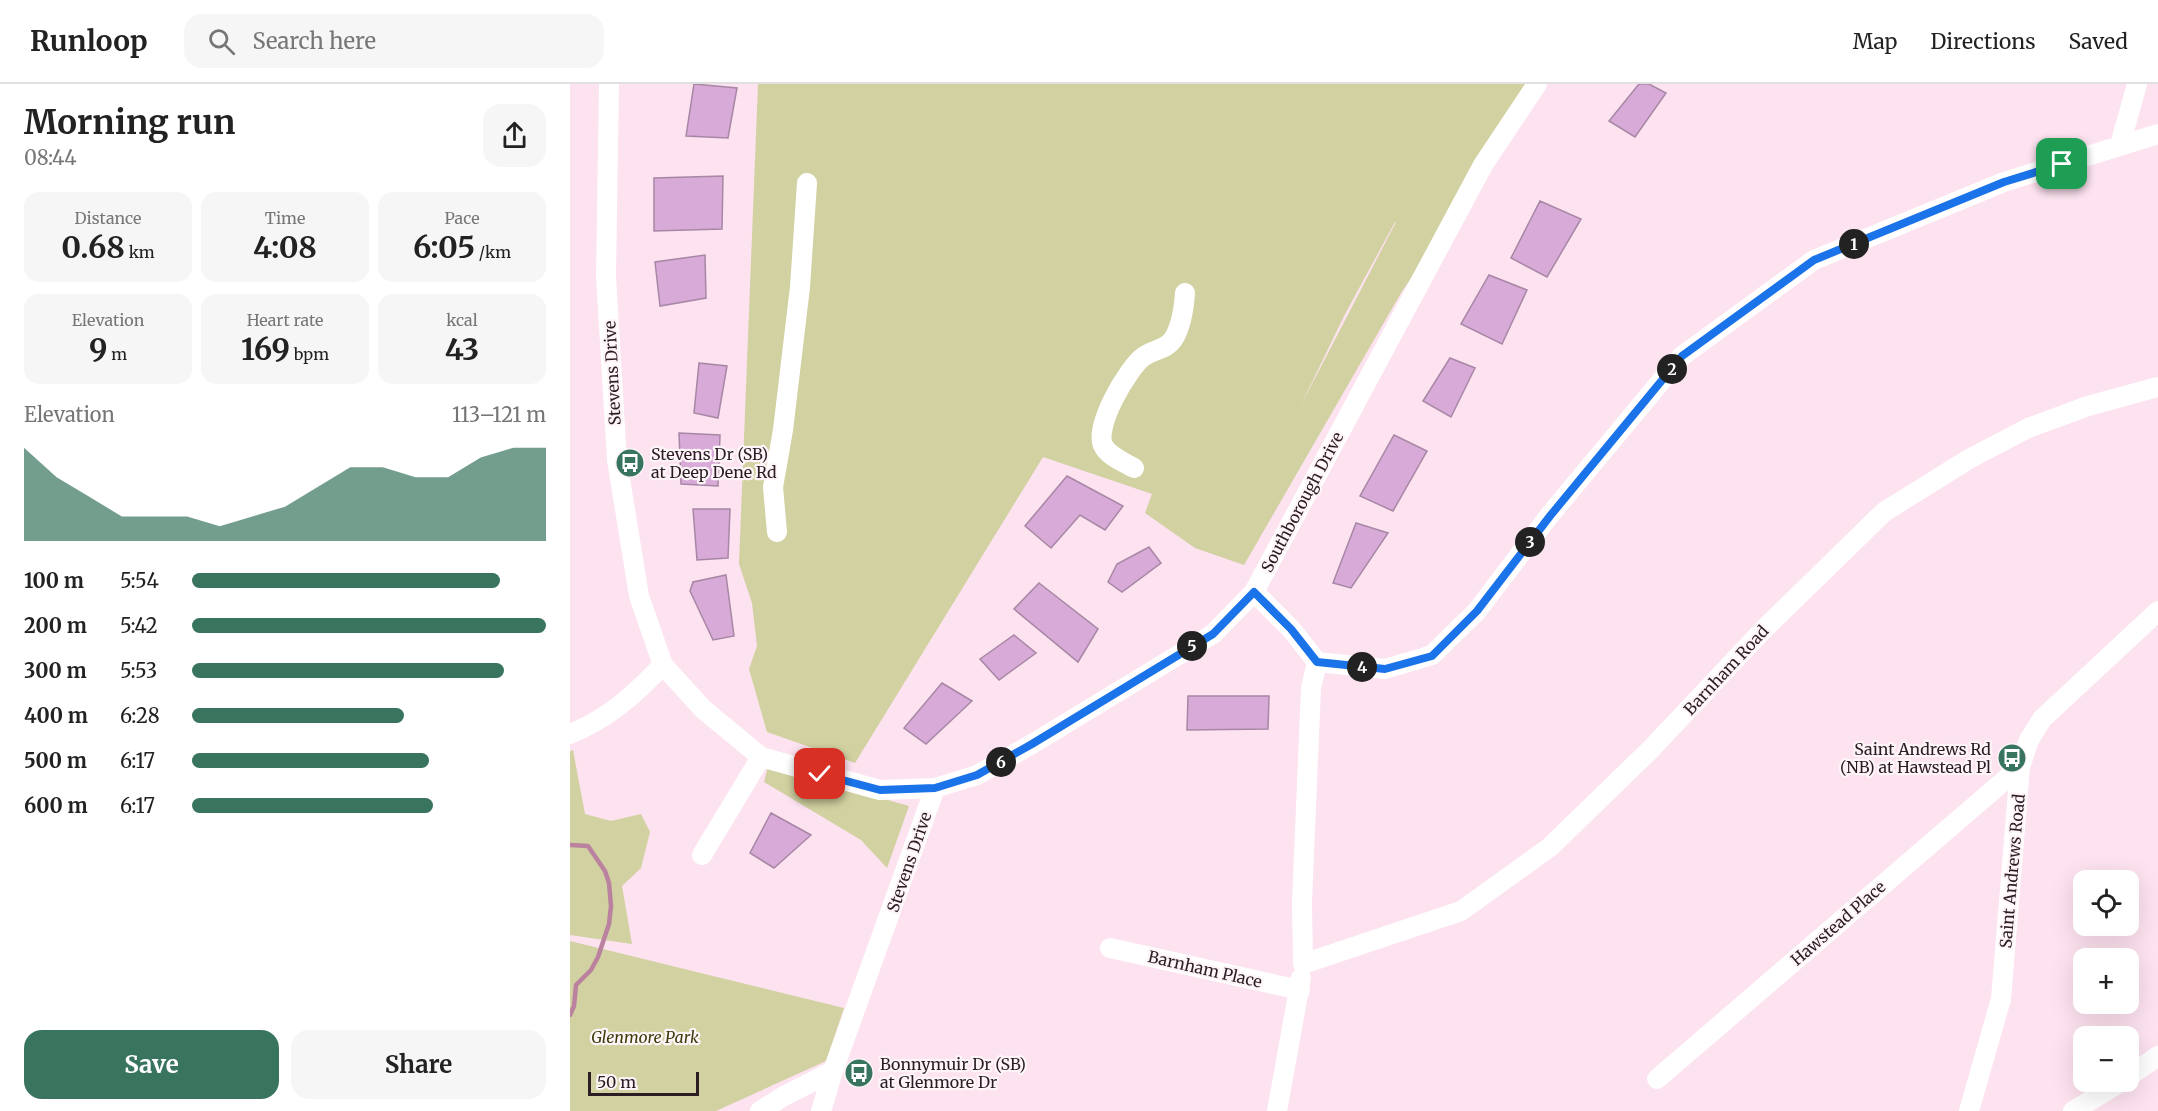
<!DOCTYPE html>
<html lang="en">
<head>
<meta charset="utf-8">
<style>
  :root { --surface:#fff; --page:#f6f6f6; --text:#222; --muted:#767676; --line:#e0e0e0; --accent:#38745e }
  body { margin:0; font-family:Merriweather,serif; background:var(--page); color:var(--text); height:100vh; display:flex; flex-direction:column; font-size:22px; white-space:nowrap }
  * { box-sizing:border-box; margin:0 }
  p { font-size:20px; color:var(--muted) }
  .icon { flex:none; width:33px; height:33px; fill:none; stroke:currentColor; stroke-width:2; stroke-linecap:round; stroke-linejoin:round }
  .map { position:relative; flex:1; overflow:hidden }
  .drawer { display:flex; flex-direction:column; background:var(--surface); width:570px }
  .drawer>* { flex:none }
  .controls { position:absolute; left:1503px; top:786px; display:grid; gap:12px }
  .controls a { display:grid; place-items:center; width:66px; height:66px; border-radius:12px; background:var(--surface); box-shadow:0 6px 24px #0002; font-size:30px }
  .scale { position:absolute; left:18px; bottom:15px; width:111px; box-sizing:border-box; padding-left:6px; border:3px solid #2c1c24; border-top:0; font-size:16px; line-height:21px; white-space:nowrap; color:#2c1c24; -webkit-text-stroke:4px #fef5f9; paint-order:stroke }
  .pin { position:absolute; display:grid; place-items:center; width:51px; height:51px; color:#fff; margin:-26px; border-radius:12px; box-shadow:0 3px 9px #0006 }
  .km { position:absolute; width:30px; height:30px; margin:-15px; border-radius:50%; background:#222; color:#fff; font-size:16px; line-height:30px; text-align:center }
  .round { display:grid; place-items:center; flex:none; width:63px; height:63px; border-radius:18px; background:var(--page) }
  .headline { display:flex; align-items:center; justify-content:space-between; height:102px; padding:0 24px }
  h1 { font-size:33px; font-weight:700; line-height:45px }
  .metrics { display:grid; grid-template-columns:repeat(3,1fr); gap:9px; height:102px; padding:6px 24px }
  .metrics div { display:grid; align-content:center; border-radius:15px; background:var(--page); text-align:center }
  .metrics b { font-size:30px; font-weight:700 }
  .metrics small { font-size:16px; font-weight:400 }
  .metrics p { font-size:16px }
  .chart { height:168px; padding:12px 24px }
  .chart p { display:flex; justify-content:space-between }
  .chart svg { width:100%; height:108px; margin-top:6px; fill:var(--accent); opacity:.7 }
  .button { display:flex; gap:12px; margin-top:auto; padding:12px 24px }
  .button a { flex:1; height:69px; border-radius:18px; background:var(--accent); color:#fff; font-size:24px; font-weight:700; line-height:69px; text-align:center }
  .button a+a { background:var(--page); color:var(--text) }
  ul { padding:0 24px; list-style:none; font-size:20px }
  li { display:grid; grid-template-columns:96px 72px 1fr; align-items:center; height:45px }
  li i { height:15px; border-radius:8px; background:var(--accent) }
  header { display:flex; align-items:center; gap:36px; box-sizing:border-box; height:84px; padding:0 30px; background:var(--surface); border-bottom:2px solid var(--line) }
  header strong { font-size:28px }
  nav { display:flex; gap:33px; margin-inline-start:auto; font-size:21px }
  .search { width:420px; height:54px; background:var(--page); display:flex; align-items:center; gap:15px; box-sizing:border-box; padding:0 21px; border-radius:18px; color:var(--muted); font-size:22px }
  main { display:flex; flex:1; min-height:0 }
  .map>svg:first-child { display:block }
  .green { fill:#d1d1a1; fill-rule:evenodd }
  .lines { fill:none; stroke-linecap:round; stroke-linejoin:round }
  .stream { stroke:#bb829f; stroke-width:4.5 }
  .building { fill:#d8aad7; stroke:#a787a5; stroke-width:1.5 }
  .minor { stroke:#fff; stroke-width:20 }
  .route-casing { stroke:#fff; stroke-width:12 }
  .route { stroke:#1a73e8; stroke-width:8 }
  .labels { text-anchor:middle; stroke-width:4.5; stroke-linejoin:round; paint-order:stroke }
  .street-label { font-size:16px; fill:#2c1c24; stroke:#fef5f9 }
  .poi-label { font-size:16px; fill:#2c1c24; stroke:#fef5f9; text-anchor:start }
  .park-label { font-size:16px; font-style:italic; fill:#3c3a09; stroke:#fef5f9 }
</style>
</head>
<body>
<header>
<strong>Runloop</strong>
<div class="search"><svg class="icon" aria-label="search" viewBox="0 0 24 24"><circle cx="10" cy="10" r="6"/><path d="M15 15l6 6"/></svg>Search here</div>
<nav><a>Map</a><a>Directions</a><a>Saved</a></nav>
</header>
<main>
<section class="drawer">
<div class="headline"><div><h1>Morning run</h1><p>08:44</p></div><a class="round"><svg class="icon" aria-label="share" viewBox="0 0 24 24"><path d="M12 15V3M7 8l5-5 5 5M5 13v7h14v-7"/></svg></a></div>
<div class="metrics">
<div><p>Distance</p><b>0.68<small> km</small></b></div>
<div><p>Time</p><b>4:08</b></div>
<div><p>Pace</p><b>6:05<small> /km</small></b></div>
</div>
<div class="metrics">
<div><p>Elevation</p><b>9<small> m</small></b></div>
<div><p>Heart rate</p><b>169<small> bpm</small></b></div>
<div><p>kcal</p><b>43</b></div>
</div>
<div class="chart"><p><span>Elevation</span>113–121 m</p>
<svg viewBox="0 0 160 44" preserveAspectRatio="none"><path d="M0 44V6L10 18L20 26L30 34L40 34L50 34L60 38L70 34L80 30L90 22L100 14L110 14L120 18L130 18L140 10L150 6L160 6V44z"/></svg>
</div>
<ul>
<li><b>100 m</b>5:54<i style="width:87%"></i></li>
<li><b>200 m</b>5:42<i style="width:100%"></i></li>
<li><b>300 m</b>5:53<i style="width:88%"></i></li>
<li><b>400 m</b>6:28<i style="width:60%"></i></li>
<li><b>500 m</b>6:17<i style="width:67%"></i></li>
<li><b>600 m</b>6:17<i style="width:68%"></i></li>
</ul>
<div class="button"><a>Save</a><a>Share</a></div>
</section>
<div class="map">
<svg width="1588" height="1027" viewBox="0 0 1588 1027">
  <rect width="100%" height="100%" fill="#fde2ef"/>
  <path class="green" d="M188,0H970L831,209L674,481L625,464L575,429L582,410L473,373L285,679L197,648L179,585L187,562L182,519L169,480ZM825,138H826L730,323L774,232Z
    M3,666L15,730L41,737L71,730L80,748L71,784L52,802L62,860L0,851V667Z
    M198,682L339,722L317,784L291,756L194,698Z
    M0,857L274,924L256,977L146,1027H0Z"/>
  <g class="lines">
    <path class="stream" d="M0,761L18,762L35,787L39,799L41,822L39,840L28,873L21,886L6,901L4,922L0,931"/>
  </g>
  <path class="building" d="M124,0L167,4L158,54L116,52Z
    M1069,0H1079L1096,9L1065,53L1039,37Z
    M153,92L152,145L84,147V94Z
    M970,117L1011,135L977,193L941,174Z
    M135,171L136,214L90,222L85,178Z
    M919,191L957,206L932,260L891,240Z
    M880,274L905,284L881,333L853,317Z
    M129,279L157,282L148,334L124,329Z
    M109,349L150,351L148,402L111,400Z
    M824,351L857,367L823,427L790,412Z
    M497,392L553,422L535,446L510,431L481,464L455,442Z
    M123,425H160L158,474L127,476Z
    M786,439L818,449L781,504L763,499Z
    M579,463L591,479L552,508L538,498L547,480Z
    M156,491L164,552L143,556L120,507L123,498Z
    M469,499L528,545L508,578L444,525Z
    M444,551L466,569L429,596L410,575Z
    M372,599L402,617L356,660L334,644Z
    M618,612H699L698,645L617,646Z
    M201,729L241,751L204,784L180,769Z"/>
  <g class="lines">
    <path class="minor" d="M39,0L36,193L47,376L69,512L93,581L133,625L191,673L310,706L365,704L407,691L462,660L643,550L684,508L913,81L967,0
      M1550,61L1567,0
      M564,384C554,378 540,373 534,363C522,345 558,284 573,273C583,265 597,266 604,254C611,242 614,223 615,209
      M207,448L203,403L213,346L230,203L237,99
      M684,508L721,545L747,578L815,585L862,571L907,527L979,432L1112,272L1244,176L1434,98L1588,50
      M747,578L741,604L732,818L733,880L891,827L980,763L1081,665L1194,545L1314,428L1399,375L1458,344L1518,322L1588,303
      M0,650C38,635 65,610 93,581
      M132,771L191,673
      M540,864L730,906
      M1558,993L1588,972
      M1087,995L1450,683
      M190,1027L214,1012L263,987
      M251,1027L263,987L365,704
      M707,1027L731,894
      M1399,1027L1431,915L1450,683L1459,656L1472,635L1588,527
      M1503,1027L1551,998"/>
  </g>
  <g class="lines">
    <g class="route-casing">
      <path id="route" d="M250,690L310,706L365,704L407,691L462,660L643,550L684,508L721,545L747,578L815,585L862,572L907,527L980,432L1112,272L1244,176L1434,98L1492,80"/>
    </g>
    <use href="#route" class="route"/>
  </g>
  <defs>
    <g id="bus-disc" transform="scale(1.5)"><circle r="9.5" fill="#38745e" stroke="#fef5f9"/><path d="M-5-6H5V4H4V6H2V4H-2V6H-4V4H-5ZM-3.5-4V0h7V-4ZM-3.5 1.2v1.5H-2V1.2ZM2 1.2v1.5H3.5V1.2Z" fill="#fff"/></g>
  </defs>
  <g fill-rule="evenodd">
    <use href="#bus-disc" x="60" y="379"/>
    <use href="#bus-disc" x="1442" y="674"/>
    <use href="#bus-disc" x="289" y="989"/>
  </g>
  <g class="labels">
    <g class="street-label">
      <text transform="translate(42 289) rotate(-93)" y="6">Stevens Drive</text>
      <text transform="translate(732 418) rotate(-62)" y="6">Southborough Drive</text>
      <text transform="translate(1156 586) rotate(-47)" y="6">Barnham Road</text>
      <text transform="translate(339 778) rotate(-71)" y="6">Stevens Drive</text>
      <text transform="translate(1442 787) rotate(-85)" y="6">Saint Andrews Road</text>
      <text transform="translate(1268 839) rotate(-41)" y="6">Hawstead Place</text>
      <text transform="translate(635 885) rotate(13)" y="6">Barnham Place</text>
    </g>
    <g class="poi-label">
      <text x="81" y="376">Stevens Dr (SB)<tspan x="81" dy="18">at Deep Dene Rd</tspan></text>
      <text x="1421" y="671" text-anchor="end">Saint Andrews Rd<tspan x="1421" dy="18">(NB) at Hawstead Pl</tspan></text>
      <text x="310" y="986">Bonnymuir Dr (SB)<tspan x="310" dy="18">at Glenmore Dr</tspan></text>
    </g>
    <g class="park-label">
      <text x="75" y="959">Glenmore Park</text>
    </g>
  </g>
</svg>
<div class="controls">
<a><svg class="icon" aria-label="locate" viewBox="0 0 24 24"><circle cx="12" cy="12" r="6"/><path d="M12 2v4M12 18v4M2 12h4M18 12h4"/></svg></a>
<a>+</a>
<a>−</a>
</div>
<div class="scale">50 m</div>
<div class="pin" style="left:1492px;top:80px;background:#1e9e55"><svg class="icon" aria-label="arrive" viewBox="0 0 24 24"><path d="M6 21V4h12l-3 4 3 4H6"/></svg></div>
<div class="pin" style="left:250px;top:690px;background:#d93025"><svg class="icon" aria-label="check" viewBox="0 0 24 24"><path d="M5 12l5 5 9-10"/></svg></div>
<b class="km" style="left:1284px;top:160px">1</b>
<b class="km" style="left:1102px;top:285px">2</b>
<b class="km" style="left:960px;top:458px">3</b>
<b class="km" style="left:792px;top:583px">4</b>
<b class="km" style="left:622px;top:562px">5</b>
<b class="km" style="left:431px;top:678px">6</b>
</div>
</main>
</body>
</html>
